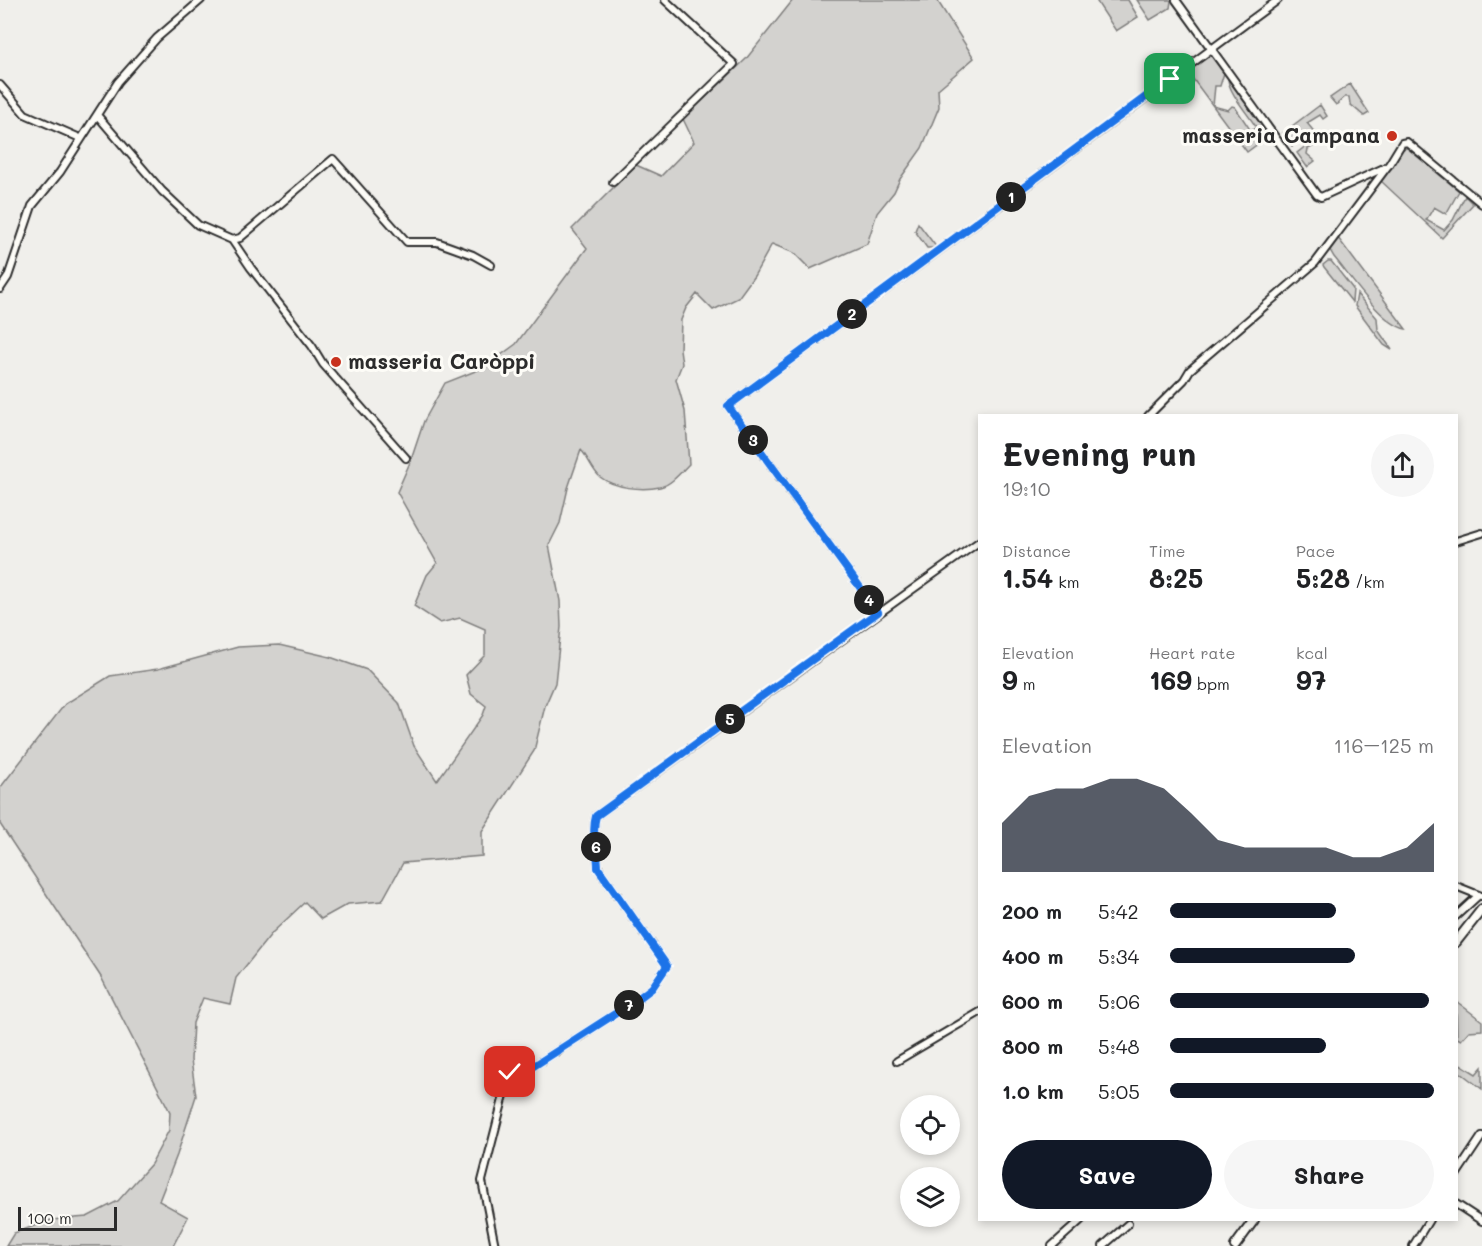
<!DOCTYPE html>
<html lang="en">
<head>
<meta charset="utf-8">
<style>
  :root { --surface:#fff; --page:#f6f6f6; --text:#202124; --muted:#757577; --accent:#111827 }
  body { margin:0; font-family:Mali,sans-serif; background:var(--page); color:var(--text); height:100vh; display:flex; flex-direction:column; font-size:22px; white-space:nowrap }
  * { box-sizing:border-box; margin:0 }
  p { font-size:20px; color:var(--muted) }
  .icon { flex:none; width:33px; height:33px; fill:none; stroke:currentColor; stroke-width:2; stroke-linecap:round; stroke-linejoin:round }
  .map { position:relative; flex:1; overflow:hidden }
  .sheet { position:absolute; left:978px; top:414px; width:480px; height:807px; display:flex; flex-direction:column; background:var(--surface); border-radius:0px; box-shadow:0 3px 9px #0003 }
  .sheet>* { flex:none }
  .tools { position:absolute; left:900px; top:1095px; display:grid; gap:12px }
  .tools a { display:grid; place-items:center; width:60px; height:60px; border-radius:50%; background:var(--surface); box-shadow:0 3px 9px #0003; font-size:30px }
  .scale { position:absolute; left:18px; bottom:15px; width:99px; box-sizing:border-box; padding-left:6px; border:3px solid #2b2b2b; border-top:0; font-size:16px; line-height:21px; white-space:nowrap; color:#2b2b2b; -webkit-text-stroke:4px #fdfcf7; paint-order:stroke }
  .pin { position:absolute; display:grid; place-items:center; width:51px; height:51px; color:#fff; margin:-26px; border-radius:12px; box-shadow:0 3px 9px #0006 }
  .km { position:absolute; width:30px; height:30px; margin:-15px; border-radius:50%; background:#222; color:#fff; font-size:16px; line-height:30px; text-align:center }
  .round { display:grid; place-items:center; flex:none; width:63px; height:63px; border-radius:32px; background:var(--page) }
  .summary { display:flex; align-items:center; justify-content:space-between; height:102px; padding:0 24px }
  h1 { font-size:33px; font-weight:700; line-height:45px }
  .metrics { display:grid; grid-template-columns:repeat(3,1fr); gap:9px; height:102px; padding:6px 24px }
  .metrics div { display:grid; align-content:center }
  .metrics b { font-size:26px; font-weight:700 }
  .metrics small { font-size:16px; font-weight:400 }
  .metrics p { font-size:16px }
  .chart { height:168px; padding:12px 24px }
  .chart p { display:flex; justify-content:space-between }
  .chart svg { width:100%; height:108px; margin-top:6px; fill:var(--accent); opacity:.7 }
  .cta { display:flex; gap:12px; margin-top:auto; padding:12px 24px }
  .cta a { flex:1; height:69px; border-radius:36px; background:var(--accent); color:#fff; font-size:24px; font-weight:700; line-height:69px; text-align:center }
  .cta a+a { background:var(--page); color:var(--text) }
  ul { padding:0 24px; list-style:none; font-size:20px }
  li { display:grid; grid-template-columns:96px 72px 1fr; align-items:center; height:45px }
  li i { height:15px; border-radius:8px; background:var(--accent) }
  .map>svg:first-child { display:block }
  .green { fill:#d3d2cf; stroke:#7f7e7d; stroke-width:1.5 }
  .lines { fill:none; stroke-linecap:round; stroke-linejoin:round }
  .minor-casing { stroke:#2b2b2b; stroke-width:10 }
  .tertiary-casing { stroke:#2b2b2b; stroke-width:12 }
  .minor { stroke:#fdfcf7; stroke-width:6 }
  .tertiary { stroke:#fdfcf7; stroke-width:8 }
  .route-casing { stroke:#fff; stroke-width:12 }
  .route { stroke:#1a73e8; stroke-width:8 }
  .poi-dot { fill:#c8321e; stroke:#fdfcf7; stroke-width:2 }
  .labels { text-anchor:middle; stroke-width:6; stroke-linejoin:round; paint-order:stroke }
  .poi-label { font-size:21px; font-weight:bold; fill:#2b2b2b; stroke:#fdfcf7; text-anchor:end }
</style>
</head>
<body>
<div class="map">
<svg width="1482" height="1246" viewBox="0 0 1482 1246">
  <rect width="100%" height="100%" fill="#f0efeb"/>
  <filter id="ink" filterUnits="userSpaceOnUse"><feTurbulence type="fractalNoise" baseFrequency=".0167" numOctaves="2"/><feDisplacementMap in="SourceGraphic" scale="12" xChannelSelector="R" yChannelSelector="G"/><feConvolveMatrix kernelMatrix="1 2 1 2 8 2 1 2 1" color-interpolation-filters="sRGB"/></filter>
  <g filter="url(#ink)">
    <path class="green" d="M793,0H937L974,58L938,89L939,107L922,148L900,179L894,192L877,213L867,244L810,269L794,253L772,244L754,276L738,298L713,310L697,294L686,308L681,320L680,349L682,364L676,379L685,411L689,464C681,472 671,485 660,487C642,491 614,488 600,477C592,470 588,457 581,450L568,488L560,523L549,545L560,601L561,627L555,683L545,706L534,751L482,831V856L403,863L382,901L348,904L321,919L305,902L272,933L236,978L230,1004L203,998L193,1023L191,1060L196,1096L177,1155L159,1201L188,1217L173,1246H6L14,1233L51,1220L87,1217L118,1201L151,1164L169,1130L170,1112L101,977L0,824V788L65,704L110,676L158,669L238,647L279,645L330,657L367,670L399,703L414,746L437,781L483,715L486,706L471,694L466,675L485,655V629L460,618L440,623L414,606L427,575L437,563L397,492L411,460L424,421L445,383L483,368L516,344L587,248L572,229L636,165L661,176L694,142L683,119L746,59Z
      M1100,0H1128L1138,17L1116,31L1097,2Z
      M1137,0H1170L1171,1L1170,8L1150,20Z
      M1211,55L1224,73L1220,86H1215L1213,106L1228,110L1232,106L1235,107L1251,131L1256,127C1249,115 1227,91 1228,77L1271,134L1247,152L1187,71Z
      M1350,84L1369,113L1364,116L1350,104L1349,97H1345L1336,105L1330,98Z
      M1320,105L1327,116L1323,119L1320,115L1307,123L1316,134L1292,146L1283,133Z
      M1311,142H1315L1316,145L1308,149L1307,154L1315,161L1307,167L1297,153Z
      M1407,148L1459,191L1446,214L1434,207L1426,220L1444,230L1453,220L1465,196L1473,204L1442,238L1381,181L1402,149Z
      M918,223L937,248H927L915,231Z
      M1338,238L1406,329C1382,325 1350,276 1334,257L1330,250Z
      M1328,261H1331L1353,289L1352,302L1324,267L1323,265Z
      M1357,294L1377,318L1378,330L1392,350L1384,345L1355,306Z
      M1456,1001L1482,1021V1030L1469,1031L1461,1040L1457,1038Z
      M1457,1062L1476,1074L1482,1067V1089L1457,1070Z"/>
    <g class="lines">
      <g class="minor-casing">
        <path id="minor" d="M1176,0L1317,195L1321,197L1388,166L1402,143L1407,142L1482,204
          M0,85L25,114L80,138
          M97,115L162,191L198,225L232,240L240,238L333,159L407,242H437L473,255L491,265
          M613,182L734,64L665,0
          M232,240L251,268L312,346L323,364L406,458
          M0,289L8,277L32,206L60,172L118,82L157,38L201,0
          M1148,416L1184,380L1190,370L1315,263L1387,167
          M1456,541L1482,533
          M878,612L728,406L1278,0
          M1456,886L1481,896
          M1456,916L1479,895
          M897,1061L980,1012
          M1456,1175L1482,1136
          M1456,1204L1482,1221
          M495,1246L482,1181L510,1072L526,1071L635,1001L652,988L667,966L598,868C598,849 591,834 596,816L980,541
          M1052,1246L1081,1220
          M1103,1246L1128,1224
          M1413,1246L1429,1220"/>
      </g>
      <g class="tertiary-casing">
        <path id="tertiary" d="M1456,942L1482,909
          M1235,1246L1254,1220"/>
      </g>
      <use href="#minor" class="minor"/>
      <use href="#tertiary" class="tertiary"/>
    </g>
  </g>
  <g class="lines" filter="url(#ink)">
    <g class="route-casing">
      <path id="route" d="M510,1072L526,1071L635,1001L652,988L667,966L598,868C598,849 591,834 596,816L878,612L728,406L1170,79"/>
    </g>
    <use href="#route" class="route"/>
  </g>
  <g class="poi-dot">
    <circle cx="1392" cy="136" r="6"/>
    <circle cx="336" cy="362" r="6"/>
  </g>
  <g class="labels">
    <g class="poi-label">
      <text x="1380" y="143">masseria Campana</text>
      <text x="348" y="369" text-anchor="start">masseria Caròppi</text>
    </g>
  </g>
</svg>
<div class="tools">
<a><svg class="icon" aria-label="locate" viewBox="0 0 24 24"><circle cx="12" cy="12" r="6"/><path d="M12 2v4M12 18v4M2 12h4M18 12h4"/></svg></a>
<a><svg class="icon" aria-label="layers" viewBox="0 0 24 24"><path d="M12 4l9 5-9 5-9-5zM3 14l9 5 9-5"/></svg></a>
</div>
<div class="scale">100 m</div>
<div class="pin" style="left:1170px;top:79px;background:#1e9e55"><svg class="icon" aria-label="arrive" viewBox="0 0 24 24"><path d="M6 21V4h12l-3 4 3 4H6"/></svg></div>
<div class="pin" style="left:510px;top:1072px;background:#d93025"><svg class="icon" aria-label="check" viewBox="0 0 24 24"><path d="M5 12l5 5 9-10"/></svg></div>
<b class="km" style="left:1011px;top:197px">1</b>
<b class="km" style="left:852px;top:314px">2</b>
<b class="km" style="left:753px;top:440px">3</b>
<b class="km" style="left:869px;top:600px">4</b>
<b class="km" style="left:730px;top:719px">5</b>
<b class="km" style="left:596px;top:847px">6</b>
<b class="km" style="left:629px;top:1005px">7</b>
<section class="sheet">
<div class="summary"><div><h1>Evening run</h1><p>19:10</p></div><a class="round"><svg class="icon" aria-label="share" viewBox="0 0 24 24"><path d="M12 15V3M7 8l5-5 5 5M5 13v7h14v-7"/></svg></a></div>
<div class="metrics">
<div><p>Distance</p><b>1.54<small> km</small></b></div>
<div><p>Time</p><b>8:25</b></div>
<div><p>Pace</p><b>5:28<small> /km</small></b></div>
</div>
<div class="metrics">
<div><p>Elevation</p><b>9<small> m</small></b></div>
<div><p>Heart rate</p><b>169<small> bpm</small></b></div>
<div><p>kcal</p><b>97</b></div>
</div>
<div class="chart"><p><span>Elevation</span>116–125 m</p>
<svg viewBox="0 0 160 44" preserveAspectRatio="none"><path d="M0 44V24L10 13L20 10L30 10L40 6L50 6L60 10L70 20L80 31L90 34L100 34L110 34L120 34L130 38L140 38L150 34L160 24V44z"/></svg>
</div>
<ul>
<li><b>200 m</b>5:42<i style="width:63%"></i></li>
<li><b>400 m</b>5:34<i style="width:70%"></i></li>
<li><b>600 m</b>5:06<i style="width:98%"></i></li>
<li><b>800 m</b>5:48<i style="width:59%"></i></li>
<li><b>1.0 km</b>5:05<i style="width:100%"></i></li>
</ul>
<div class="cta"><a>Save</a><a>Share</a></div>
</section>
</div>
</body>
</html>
